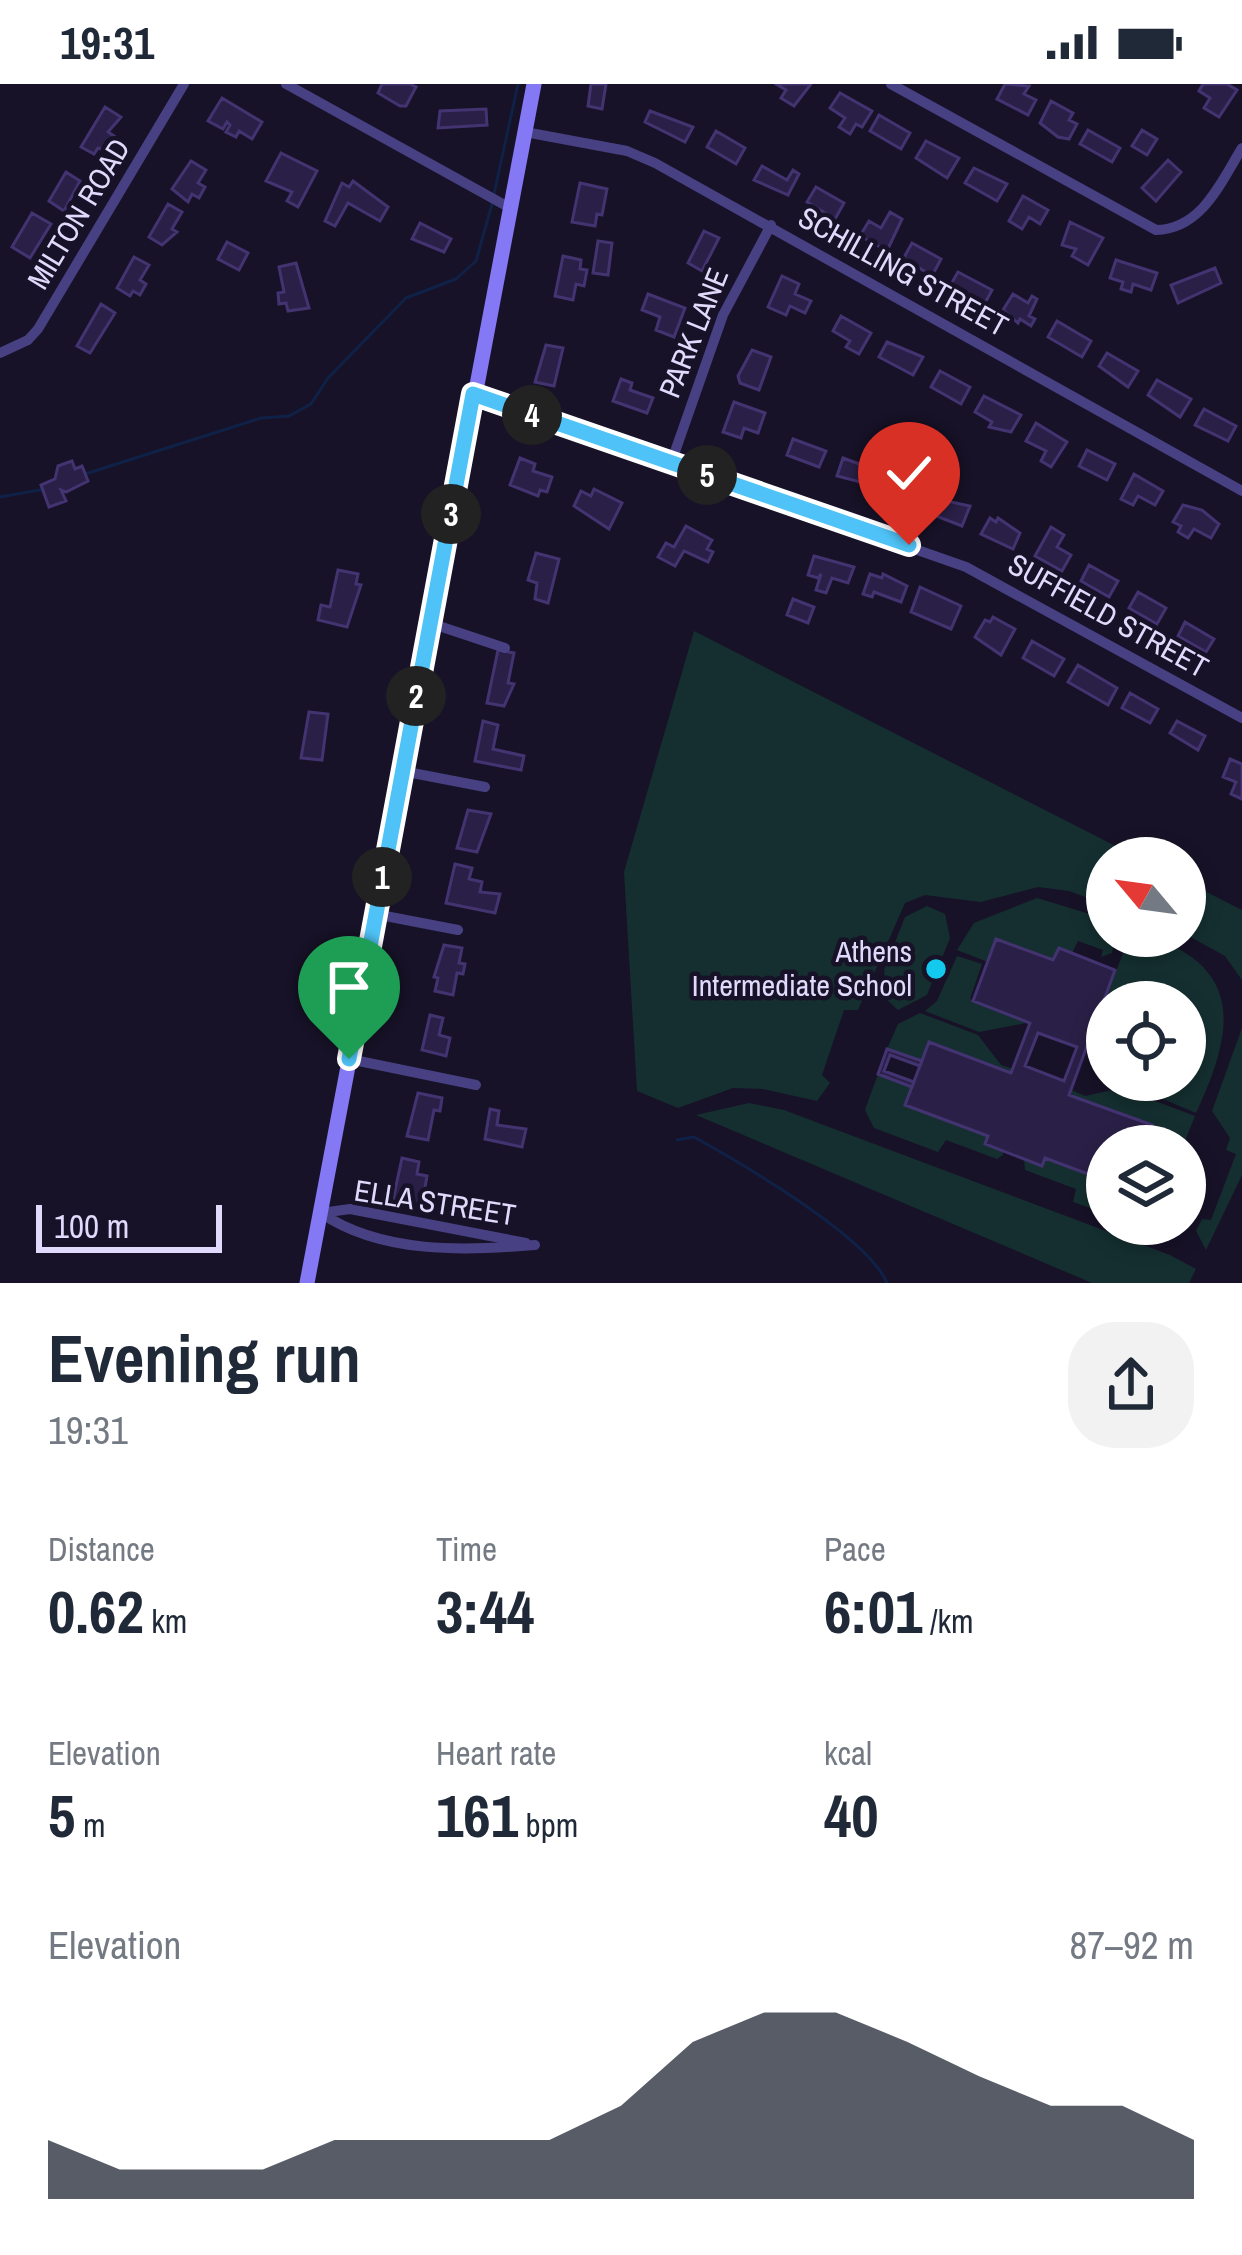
<!DOCTYPE html>
<html lang="en">
<head>
<meta charset="utf-8">
<style>
  :root { --surface:#fff; --page:#f2f2f3; --text:#1f2937; --muted:#747a83; --accent:#111827 }
  body { margin:0; font-family:"Archivo Narrow",sans-serif; background:var(--page); color:var(--text); height:100vh; display:flex; flex-direction:column; font-size:45px; white-space:nowrap }
  * { box-sizing:border-box; margin:0 }
  p { font-size:39px; color:var(--muted) }
  .icon { flex:none; width:66px; height:66px; fill:none; stroke:currentColor; stroke-width:2; stroke-linecap:round; stroke-linejoin:round }
  .map { position:relative; height:1199px; overflow:hidden }
  .drawer { display:flex; flex-direction:column; background:var(--surface); flex:1 }
  .drawer>* { flex:none }
  .needle { width:78px; rotate:299deg }
  .tools { position:absolute; left:1086px; top:753px; display:grid; gap:24px }
  .tools a { display:grid; place-items:center; width:120px; height:120px; border-radius:50%; background:var(--surface); box-shadow:0 6px 18px #0003; font-size:60px }
  .scale { position:absolute; left:36px; bottom:30px; width:186px; box-sizing:border-box; padding-left:12px; border:6px solid #e0dafc; border-top:0; font-size:33px; line-height:42px; white-space:nowrap; color:#e0dafc; -webkit-text-stroke:9px #171227; paint-order:stroke }
  .pin { position:absolute; display:grid; place-items:center; width:102px; height:102px; color:#fff; margin:-123px -51px; border-radius:50% 50% 50% 0; rotate:-45deg; box-shadow:0 0 12px #0007 }
  .pin .icon { rotate:45deg }
  .km { position:absolute; width:60px; height:60px; margin:-30px; border-radius:50%; background:#222; color:#fff; font-size:33px; line-height:60px; text-align:center }
  .round { display:grid; place-items:center; flex:none; width:126px; height:126px; border-radius:48px; background:var(--page) }
  .overview { display:flex; align-items:center; justify-content:space-between; height:204px; padding:0 48px }
  h1 { font-size:66px; font-weight:700; line-height:90px }
  .stats { display:grid; grid-template-columns:repeat(3,1fr); gap:18px; height:204px; padding:12px 48px }
  .stats div { display:grid; align-content:center }
  .stats b { font-size:60px; font-weight:700 }
  .stats small { font-size:33px; font-weight:400 }
  .stats p { font-size:33px }
  .chart { height:336px; padding:24px 48px }
  .chart p { display:flex; justify-content:space-between }
  .chart svg { width:100%; height:216px; margin-top:12px; fill:var(--accent); opacity:.7 }
  .status { display:flex; justify-content:space-between; align-items:center; height:84px; padding:0 60px; background:var(--surface); direction:ltr }
  .status svg { height:33px; fill:currentColor }
  .map>svg:first-child { display:block }
  .green { fill:#152f30 }
  .lines { fill:none; stroke-linecap:round; stroke-linejoin:round }
  .stream { stroke:#102147; stroke-width:3 }
  .building { fill:#2a1f46; stroke:#433371; stroke-width:3; fill-rule:evenodd }
  .street { stroke:#474082; stroke-width:10 }
  .secondary { stroke:#8478f5; stroke-width:15 }
  .route-casing { stroke:#fff; stroke-width:24 }
  .route { stroke:#4fc3f7; stroke-width:15 }
  .poi-dot { fill:#14c9ee; stroke:#171227; stroke-width:4.5 }
  .labels { text-anchor:middle; stroke-width:9; stroke-linejoin:round; paint-order:stroke }
  .street-label { font-size:30px; fill:#e0dafc; stroke:#171227 }
  .poi-label { font-size:30px; fill:#e0dafc; stroke:#171227; text-anchor:end }
</style>
</head>
<body>
<div class="status"><b>19:31</b><svg viewBox="0 0 49 12"><path d="M0 12V9h3v3zM5 12V6h3v6zM10 12V3h3v9zM15 12V0h3v12zM26 1h20v11H26zM47 4h2v5h-2z"/></svg></div>
<div class="map">
<svg width="1242" height="1199" viewBox="0 0 1242 1199">
  <rect width="100%" height="100%" fill="#171227"/>
  <path class="green" d="M694,547L1139,774H1107V821L1069,807L1038,803L981,818L925,811L905,819L858,926H844L822,991L830,999L817,1017L763,1005L733,1004L678,1024L637,1007L624,788Z
    M1185,797L1242,826V896L1225,872L1185,850Z
    M1037,814L1103,834L1107,852L1114,856L1112,869L1101,873L1103,866L1078,857L1072,869L1058,864L1053,876L997,855L988,878L957,866L974,839Z
    M927,822L945,830L950,854L927,911L898,926L887,916L884,886L905,833Z
    M1155,854C1242,887 1235,946 1196,1029L1118,996H1185V918H1107V982L1088,961L1126,861Z
    M957,872L982,880L970,915L1026,939L979,948L925,927L937,917Z
    M920,929L978,951L1001,981L1013,985L1011,989L929,959L922,977L887,965L898,940Z
    M1242,944V1091L1206,1166L1196,1147L1202,1135L1211,1136L1236,1070L1226,1066L1230,1054L1212,1027Z
    M878,990L912,1003L906,1022L988,1052L985,1060L1003,1067V1071L997,1075L946,1056L938,1068L874,1044L865,1026Z
    M1121,1004L1195,1032L1183,1062L1145,1061L1151,1041L1069,1011L1071,1006L1085,1012Z
    M749,1019L784,1026L1170,1171L1196,1185L1189,1199H1092L696,1031Z
    M1045,1074L1107,1097V1130L1073,1118L1076,1105L1025,1086L1024,1076L1042,1082Z"/>
  <g class="lines">
    <path class="stream" d="M494,110L518,0
      M82,391L261,334L289,332L311,320L328,294L406,214L456,195L476,177L492,120
      M0,413L45,405
      M677,1056L694,1053C741,1079 868,1153 887,1199"/>
  </g>
  <path class="building" d="M382,0H410L416,3L406,22H400L378,9Z
    M591,0H606L602,25L588,22Z
    M776,0H811L794,22L781,14L786,6Z
    M1005,0L1029,2L1024,10L1036,16L1028,31L997,15Z
    M1203,0H1227L1237,6L1219,33L1204,24L1210,14L1199,7Z
    M840,9L872,27L862,43L856,40L850,50L839,43L845,34L830,24Z
    M222,14L262,38L252,55L239,47L236,53L226,48L230,41L227,38L223,45L208,37Z
    M1051,17L1073,29L1069,36L1077,40L1069,55L1058,53L1040,39Z
    M105,23L121,33L108,48L114,52L105,66L98,64L94,70L81,63Z
    M486,25L487,41L438,44L440,27Z
    M650,27L693,43L685,58L645,38Z
    M879,31L910,49L901,65L870,47Z
    M1088,46L1120,64L1112,78L1080,60Z
    M1142,46L1157,55L1147,71L1132,62Z
    M716,47L745,64L736,80L707,63Z
    M926,57L959,74L947,94L916,74Z
    M281,69L317,87L298,123L287,117L292,108L266,97Z
    M1168,76L1181,88L1156,117L1142,104Z
    M191,77L206,86L198,99L205,103L199,114L192,110L188,118L172,105Z
    M762,82L787,96L793,86L799,90L788,111L754,96Z
    M974,84L1007,100L997,117L965,99Z
    M66,88L80,97L64,127L49,117Z
    M353,97L388,123L380,137L348,119L335,142L325,137L342,99L349,103Z
    M580,99L607,105L602,131L597,130L595,142L572,138Z
    M816,103L844,119L835,135L807,118Z
    M1023,112L1048,126L1040,140L1029,133L1022,145L1009,137Z
    M168,120L182,128L172,145L177,148L162,161L149,153Z
    M890,128L902,135L887,167L860,152L869,137L881,144Z
    M32,129L51,140L30,174L12,163Z
    M1070,138L1103,154L1088,181L1072,172L1076,165L1062,161Z
    M420,139L451,155L444,168L412,155Z
    M704,147L719,154L702,187L688,179Z
    M598,157L612,159L608,191L593,189Z
    M227,158L248,169L239,186L218,175Z
    M912,159L941,175L932,192L910,178L904,187L898,184Z
    M563,172L581,176L580,185L587,186L584,202L576,200L573,216L555,212Z
    M134,173L149,181L140,196L146,200L140,211L133,207L130,212L117,204Z
    M1116,176L1157,189L1151,206L1133,200L1131,208L1121,205L1123,198L1110,194Z
    M296,179L309,224L288,227L286,219L279,220L278,209L284,208L279,183Z
    M1215,184L1221,199L1178,219L1171,201Z
    M958,188L992,206L984,221L950,202Z
    M782,192L799,200L795,210L811,217L805,229L790,222L786,231L768,223Z
    M648,210L685,224L674,253L656,246L660,233L642,226Z
    M1013,210L1028,219L1032,212L1037,215L1029,232L1035,235L1031,242L1020,235L1018,239L1003,226Z
    M101,220L115,229L90,269L77,262Z
    M841,232L871,249L859,270L846,263L850,257L833,247Z
    M1057,237L1091,257L1082,273L1048,253Z
    M887,258L923,273L913,291L879,273Z
    M546,261L563,264L554,302L535,298Z
    M752,266L771,273L759,306L740,299L738,292Z
    M1107,269L1138,287L1128,303L1099,282Z
    M940,287L970,303L961,320L931,303Z
    M621,295L632,299L630,306L653,314L647,329L613,317Z
    M1157,296L1191,315L1180,333L1148,311Z
    M984,312L1021,331L1011,348L989,343L992,338L975,328Z
    M734,318L765,329L758,349L744,344L741,354L723,348Z
    M1204,325L1236,342L1228,357L1195,341Z
    M1036,339L1067,358L1051,383L1041,377L1046,367L1026,357Z
    M793,355L826,367L819,383L787,371Z
    M1087,366L1115,380L1107,396L1079,382Z
    M520,374L535,380L533,387L552,393L547,408L540,406L538,412L510,401Z
    M843,374L873,385L868,400L837,392Z
    M72,377L75,385L82,382L88,397L66,408L61,406L66,417L49,423L41,401L55,395L58,382Z
    M884,386L920,402L914,418L908,416L905,424L881,414L883,407L876,404Z
    M1134,390L1163,407L1155,421L1138,412L1133,421L1121,415Z
    M594,405L622,419L609,445L574,422L581,407L591,412Z
    M928,413L970,422L962,442L923,427Z
    M1183,421L1202,426L1219,440L1211,454L1194,445L1188,454L1178,448L1181,442L1173,438Z
    M990,434L996,438L998,434L1020,449L1013,465L981,450Z
    M686,442L712,456L707,465L713,468L708,478L684,467L675,482L658,473L666,459L674,463Z
    M1051,443L1064,451L1057,463L1071,471L1062,487L1035,472Z
    M536,469L559,475L548,519L535,515L537,499L528,496Z
    M814,472L854,483L848,499L832,494L826,509L816,506L821,490L818,494L808,491Z
    M1089,481L1118,497L1109,513L1081,497Z
    M338,486L358,490L356,500L361,501L347,543L318,536L321,521L330,523Z
    M870,490L882,494L883,490L907,502L901,518L874,508L872,513L863,510Z
    M920,503L961,522L951,545L911,528Z
    M1138,508L1166,524L1157,540L1129,524Z
    M793,515L814,523L808,539L787,531Z
    M993,533L1015,545L1001,571L975,553L985,536L990,538Z
    M1185,538L1214,555L1206,568L1178,552Z
    M1032,557L1064,575L1054,592L1023,574Z
    M498,566L514,569L508,599L514,600L504,622L487,619Z
    M1078,581L1117,604L1108,621L1068,598Z
    M1130,609L1158,625L1150,639L1122,624Z
    M309,628L328,630L322,676L301,674Z
    M483,637L498,641L493,665L524,672L521,686L475,677Z
    M1177,637L1205,652L1198,666L1170,649Z
    M1230,675L1242,680V715L1231,710L1236,698L1223,693Z
    M468,726L491,730L477,768L457,764Z
    M455,780L472,784L469,795L482,798L480,808L500,810L495,829L446,819Z
    M996,855L1053,876L1059,864L1115,886L1069,1011L1152,1041L1144,1062H1107V1097L1045,1074L1042,1082L985,1060L988,1052L905,1021L929,958L1011,989L1030,939L973,917ZM1038,949L1077,963L1064,997L1025,982Z
    M444,861L462,864L459,879L465,880L463,890L457,889L453,911L435,907L438,894L434,893Z
    M430,931L443,934L439,951L450,954L446,972L422,966Z
    M887,965L922,977L920,982L890,971L884,987L914,998L912,1003L878,990Z
    M418,1009L442,1014L440,1027L434,1026L428,1056L407,1052Z
    M490,1025L499,1027L497,1041L526,1045L522,1063L485,1055Z
    M402,1074L419,1078L417,1090L427,1092L422,1121L393,1116Z"/>
  <g class="lines">
    <path class="street" d="M286,0L510,124
      M891,0L1156,146C1202,145 1221,98 1242,64
      M525,48L627,67L655,79L1242,407
      M0,269L28,256L38,245L184,0
      M473,310L966,483L1242,634
      M671,379L723,231L771,141
      M431,548L436,541L505,564
      M402,687L485,703
      M375,830L458,846
      M349,975L476,1001
      M321,1129C381,1170 465,1167 535,1161
      M321,1129L350,1125L526,1159"/>
    <path class="secondary" d="M307,1199L534,0"/>
  </g>
  <g class="lines">
    <g class="route-casing">
      <path id="route" d="M349,975L473,310L909,461"/>
    </g>
    <use href="#route" class="route"/>
  </g>
  <circle class="poi-dot" cx="936" cy="885" r="12"/>
  <g class="labels">
    <g class="street-label">
      <text transform="translate(79 130) rotate(-59)" y="10">MILTON ROAD</text>
      <text transform="translate(903 188) rotate(29)" y="10">SCHILLING STREET</text>
      <text transform="translate(694 249) rotate(-68)" y="10">PARK LANE</text>
      <text transform="translate(1108 532) rotate(29)" y="10">SUFFIELD STREET</text>
      <text transform="translate(435 1119) rotate(9)" y="10">ELLA STREET</text>
    </g>
    <g class="poi-label">
      <text x="912" y="878">Athens<tspan x="912" dy="34">Intermediate School</tspan></text>
    </g>
  </g>
</svg>
<div class="tools">
<a><svg class="needle" viewBox="-14 -14 28 28"><path d="M0-13l5 13h-10z" fill="#e53935"/><path d="M0 13l5-13h-10z" fill="#747a83"/></svg></a>
<a><svg class="icon" aria-label="locate" viewBox="0 0 24 24"><circle cx="12" cy="12" r="6"/><path d="M12 2v4M12 18v4M2 12h4M18 12h4"/></svg></a>
<a><svg class="icon" aria-label="layers" viewBox="0 0 24 24"><path d="M12 4l9 5-9 5-9-5zM3 14l9 5 9-5"/></svg></a>
</div>
<div class="scale">100 m</div>
<div class="pin" style="left:349px;top:975px;background:#1e9e55"><svg class="icon" aria-label="arrive" viewBox="0 0 24 24"><path d="M6 21V4h12l-3 4 3 4H6"/></svg></div>
<div class="pin" style="left:909px;top:461px;background:#d93025"><svg class="icon" aria-label="check" viewBox="0 0 24 24"><path d="M5 12l5 5 9-10"/></svg></div>
<b class="km" style="left:382px;top:793px">1</b>
<b class="km" style="left:416px;top:612px">2</b>
<b class="km" style="left:451px;top:430px">3</b>
<b class="km" style="left:532px;top:331px">4</b>
<b class="km" style="left:707px;top:391px">5</b>
</div>
<section class="drawer">
<div class="overview"><div><h1>Evening run</h1><p>19:31</p></div><a class="round"><svg class="icon" aria-label="share" viewBox="0 0 24 24"><path d="M12 15V3M7 8l5-5 5 5M5 13v7h14v-7"/></svg></a></div>
<div class="stats">
<div><p>Distance</p><b>0.62<small> km</small></b></div>
<div><p>Time</p><b>3:44</b></div>
<div><p>Pace</p><b>6:01<small> /km</small></b></div>
</div>
<div class="stats">
<div><p>Elevation</p><b>5<small> m</small></b></div>
<div><p>Heart rate</p><b>161<small> bpm</small></b></div>
<div><p>kcal</p><b>40</b></div>
</div>
<div class="chart"><p><span>Elevation</span>87–92 m</p>
<svg viewBox="0 0 160 44" preserveAspectRatio="none"><path d="M0 44V32L10 38L20 38L30 38L40 32L50 32L60 32L70 32L80 25L90 12L100 6L110 6L120 12L130 19L140 25L150 25L160 32V44z"/></svg>
</div>
</section>
</body>
</html>
